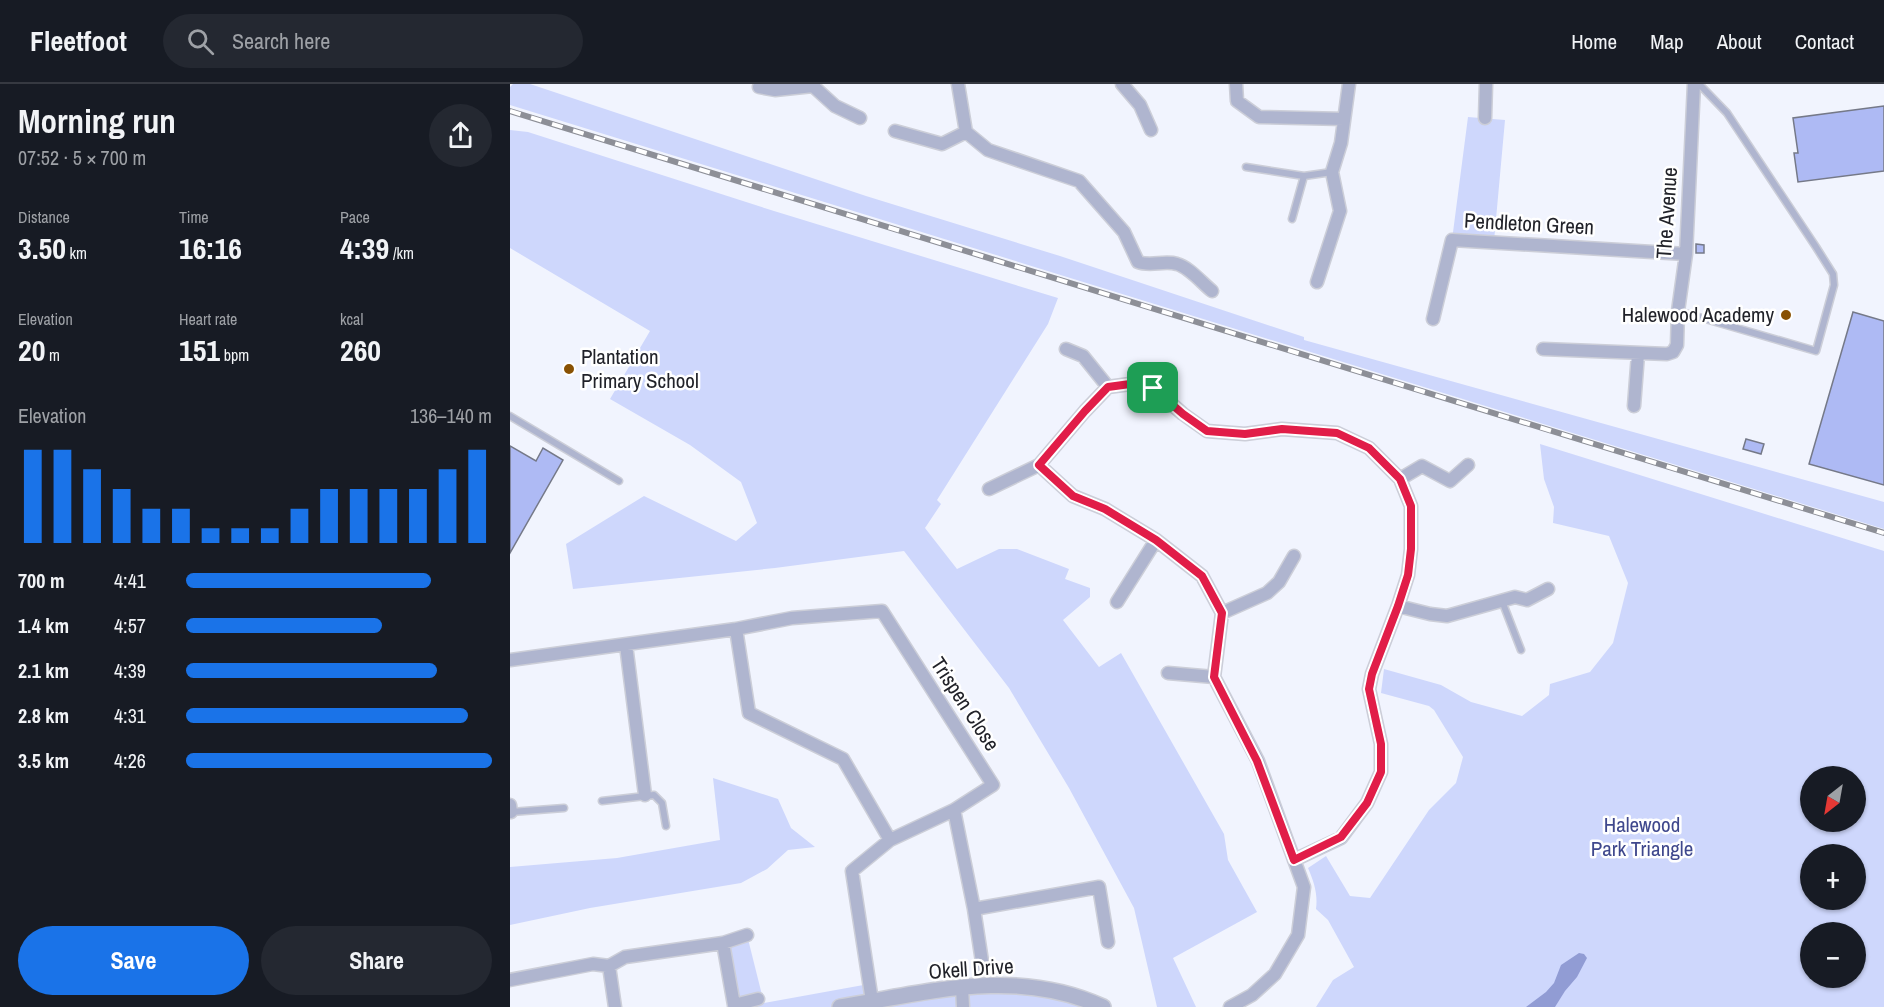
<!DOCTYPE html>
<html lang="en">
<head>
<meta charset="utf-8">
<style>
  :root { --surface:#171b24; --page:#242831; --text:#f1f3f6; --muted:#9ea1a6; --line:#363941; --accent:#1a73e8 }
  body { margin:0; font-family:"Archivo Narrow",sans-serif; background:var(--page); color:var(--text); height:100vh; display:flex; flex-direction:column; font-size:22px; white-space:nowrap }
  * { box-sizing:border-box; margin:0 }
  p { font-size:20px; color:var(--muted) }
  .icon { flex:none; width:33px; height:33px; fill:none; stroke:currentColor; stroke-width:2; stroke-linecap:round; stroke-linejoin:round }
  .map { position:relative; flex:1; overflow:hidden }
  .drawer { display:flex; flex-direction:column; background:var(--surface); width:510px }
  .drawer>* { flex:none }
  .needle { width:39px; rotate:211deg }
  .buttons { position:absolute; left:1290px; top:682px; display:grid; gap:12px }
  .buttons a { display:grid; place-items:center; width:66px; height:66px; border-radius:50%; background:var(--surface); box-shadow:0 2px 4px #0004; font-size:30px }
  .pin { position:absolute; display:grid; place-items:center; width:51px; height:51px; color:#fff; margin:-26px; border-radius:12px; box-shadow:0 3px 9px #0006 }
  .round { display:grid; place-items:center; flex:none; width:63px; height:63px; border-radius:32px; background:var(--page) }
  .summary { display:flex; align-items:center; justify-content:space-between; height:102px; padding:0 18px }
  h1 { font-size:33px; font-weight:800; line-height:45px }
  .metrics { display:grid; grid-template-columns:repeat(3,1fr); gap:9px; height:102px; padding:6px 18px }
  .metrics div { display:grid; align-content:center }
  .metrics b { font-size:30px; font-weight:800 }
  .metrics small { font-size:16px; font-weight:400 }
  .metrics p { font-size:16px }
  .chart { height:168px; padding:12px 18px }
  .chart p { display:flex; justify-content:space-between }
  .chart svg { width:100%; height:108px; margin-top:6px; stroke:var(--accent); stroke-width:6 }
  .cta { display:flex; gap:12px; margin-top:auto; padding:12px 18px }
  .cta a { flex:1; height:69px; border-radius:36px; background:var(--accent); color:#fff; font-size:24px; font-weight:800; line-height:69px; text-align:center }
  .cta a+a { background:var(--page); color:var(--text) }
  ul { padding:0 18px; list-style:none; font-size:20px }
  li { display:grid; grid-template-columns:96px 72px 1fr; align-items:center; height:45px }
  li i { height:15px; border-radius:8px; background:var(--accent) }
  header { display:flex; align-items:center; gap:36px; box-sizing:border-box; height:84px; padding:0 30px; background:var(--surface); border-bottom:2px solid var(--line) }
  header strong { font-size:28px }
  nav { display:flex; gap:33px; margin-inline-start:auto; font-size:21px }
  .search { width:420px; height:54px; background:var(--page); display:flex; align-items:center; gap:15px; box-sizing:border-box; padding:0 21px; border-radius:33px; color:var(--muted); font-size:22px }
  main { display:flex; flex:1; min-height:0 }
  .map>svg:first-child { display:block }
  .green { fill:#ced7fc; fill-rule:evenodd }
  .water { fill:#919cd4 }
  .building { fill:#aebaf4; stroke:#757988; stroke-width:1.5 }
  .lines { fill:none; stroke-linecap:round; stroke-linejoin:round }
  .service-casing { stroke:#ccced8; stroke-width:9 }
  .minor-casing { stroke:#ccced8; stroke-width:15 }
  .tertiary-casing { stroke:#ccced8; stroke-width:18 }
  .service { stroke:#afb5cf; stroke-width:6 }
  .minor { stroke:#afb5cf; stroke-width:12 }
  .tertiary { stroke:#afb5cf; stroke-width:15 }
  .rail-casing { stroke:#8d8f97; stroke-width:6 }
  .rail { stroke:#fff; stroke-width:4; stroke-dasharray:11; stroke-linecap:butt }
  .route-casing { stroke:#fff; stroke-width:12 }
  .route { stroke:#e11d48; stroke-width:8 }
  .poi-dot { fill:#895103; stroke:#fff; stroke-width:2 }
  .labels { text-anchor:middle; stroke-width:5; stroke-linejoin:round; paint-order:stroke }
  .street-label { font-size:21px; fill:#212229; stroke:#fff }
  .poi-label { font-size:21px; fill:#212229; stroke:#fff; text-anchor:end }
  .park-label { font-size:21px; fill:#3f488d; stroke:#fff }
</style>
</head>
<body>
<header>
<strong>Fleetfoot</strong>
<div class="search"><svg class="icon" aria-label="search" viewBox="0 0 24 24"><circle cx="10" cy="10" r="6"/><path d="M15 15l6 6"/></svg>Search here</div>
<nav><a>Home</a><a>Map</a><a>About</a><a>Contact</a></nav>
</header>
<main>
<section class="drawer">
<div class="summary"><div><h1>Morning run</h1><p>07:52 · 5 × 700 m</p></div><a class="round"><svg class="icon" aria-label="share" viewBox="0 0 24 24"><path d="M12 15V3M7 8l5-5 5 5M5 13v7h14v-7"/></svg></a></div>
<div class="metrics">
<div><p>Distance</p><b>3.50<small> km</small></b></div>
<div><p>Time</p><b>16:16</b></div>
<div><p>Pace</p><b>4:39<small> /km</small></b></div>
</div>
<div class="metrics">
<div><p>Elevation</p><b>20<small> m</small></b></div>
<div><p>Heart rate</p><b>151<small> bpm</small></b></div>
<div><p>kcal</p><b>260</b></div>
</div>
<div class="chart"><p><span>Elevation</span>136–140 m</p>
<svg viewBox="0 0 160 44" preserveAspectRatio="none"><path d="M5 44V6M15 44V6M25 44V14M35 44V22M45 44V30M55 44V30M65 44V38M75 44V38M85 44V38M95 44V30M105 44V22M115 44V22M125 44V22M135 44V22M145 44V14M155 44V6"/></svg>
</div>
<ul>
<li><b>700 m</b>4:41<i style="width:80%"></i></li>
<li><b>1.4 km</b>4:57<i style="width:64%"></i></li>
<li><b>2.1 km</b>4:39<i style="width:82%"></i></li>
<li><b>2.8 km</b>4:31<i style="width:92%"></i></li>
<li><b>3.5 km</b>4:26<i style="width:100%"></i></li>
</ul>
<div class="cta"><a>Save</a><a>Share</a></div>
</section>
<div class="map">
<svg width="1374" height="923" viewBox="0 0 1374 923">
  <rect width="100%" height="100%" fill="#f1f4fe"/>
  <path class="green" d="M3,0H20L356,112L550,172L794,253V256L1374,418V445L0,21V3Z
    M958,33L995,36L984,157L942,156Z
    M0,46L18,48L264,127L548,214L538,240L427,416L431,420L415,444L447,485L489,465H507L559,485L555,495L580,504V513L553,536L589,583L611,569L714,750L718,776L747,828L663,874L686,923H647L624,824L559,704L499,604L394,467L265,484L63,505L56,460L134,412L226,457L247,439L231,398L180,361L100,315L140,247L0,164Z
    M1030,360L1374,467V923H806L823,896L844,883L818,836L806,825C808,810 804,798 798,784L816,772L840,812L860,814L919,726L946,699L953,673L924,626L919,622L871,609L874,585L931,601L961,618L1012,632L1039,611L1040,600L1080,588L1103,559L1118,499L1099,452L1043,439L1044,423L1034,395ZM1300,693H1346V738H1300ZM1300,771H1346V816H1300ZM1300,849H1346V894H1300Z
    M203,694L268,715L281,744L305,763L278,766L257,785L231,799L80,824L0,841V783L107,774L210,756Z
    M237,851L254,919L359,900L361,918L528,903L590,923H216L223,921L213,859Z"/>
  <path class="water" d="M1069,869L1074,870L1077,874L1067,893L1055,907L1045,923H1016L1036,908L1044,899L1051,881Z"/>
  <path class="building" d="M1374,22V87L1288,98L1284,69H1288L1283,34Z
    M1186,160L1194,161V169H1186Z
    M1343,228L1374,237V401L1299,380Z
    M1236,355L1254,360L1251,370L1233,365Z
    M0,362L26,377L33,364L53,376L0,469Z"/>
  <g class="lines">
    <g class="service-casing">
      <path id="service" d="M736,83L794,92
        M782,135L794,92L822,88
        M1168,227L1306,267L1324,201L1323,190L1306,163L1217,29L1189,0
        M0,332L109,397
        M992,517L1011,566
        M92,717L144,711L152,719L156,742
        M1,728L54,724"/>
    </g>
    <g class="minor-casing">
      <path id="minor" d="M304,0L303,2L325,22L350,34
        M448,0L456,48L478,66L569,97L614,148L628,178C641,183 654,176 667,180C679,183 692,199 702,207
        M612,0L630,21L641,46
        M726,0L727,17L749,33L834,35
        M249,3L265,6L303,2
        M975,34L976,0
        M385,47L432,60L456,48
        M807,198L830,127L822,88L831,59L839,0
        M923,235L942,156L1176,170
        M556,265L573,272L598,303
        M1033,265L1157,270L1163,268L1167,261L1168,227L1176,170L1184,0
        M1124,322L1128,270
        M529,381L563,412L595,425L646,456L692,492L712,529L704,593L748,677L794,803L788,851L765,890L742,911L720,923
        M890,395L912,382L940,397L958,381
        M479,405L529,381L575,327L598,303L620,300L643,304L673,330L697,347L735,350L772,345L827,349L859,364L890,395L901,422V465L898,491L888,522L862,590L859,605L871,660V688L857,719L831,754L784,776
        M607,518L646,456
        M888,522L920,530L937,532L1005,513L1017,516L1038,505
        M712,529L757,509L769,498L784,472
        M226,545L239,629L333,675L380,756
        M116,561L135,711
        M0,576L226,545L282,534L372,527L483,701L444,726L380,756L342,787L362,917
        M658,589L704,593
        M0,721L1,728
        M444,726L464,825L473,884
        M464,825L589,803L598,858
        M213,859L237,851
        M99,882L115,873L213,859L224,921L248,915
        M0,896L83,880L99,882L105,923
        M452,903L453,923"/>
    </g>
    <g class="tertiary-casing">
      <path id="tertiary" d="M330,923C419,908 507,883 593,923"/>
    </g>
    <use href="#service" class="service"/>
    <use href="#minor" class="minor"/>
    <use href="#tertiary" class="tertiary"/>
    <g class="rail-casing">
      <path id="rail" d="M0,27L1374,449"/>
    </g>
    <use href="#rail" class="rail"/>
  </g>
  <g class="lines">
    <g class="route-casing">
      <path id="route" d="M620,300L643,304L673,330L697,347L735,350L772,345L827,349L859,364L890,395L901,422V465L898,491L888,522L862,590L859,605L871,660V688L857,719L831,753L784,776L747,677L704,593L712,529L692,492L646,456L595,425L563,412L529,381L575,327L598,303Z"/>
    </g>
    <use href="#route" class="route"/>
  </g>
  <g class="poi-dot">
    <circle cx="1276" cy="231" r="6"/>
    <circle cx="59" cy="285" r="6"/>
  </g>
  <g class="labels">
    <g class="street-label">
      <text transform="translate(1157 129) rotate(-86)" y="7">The Avenue</text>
      <text transform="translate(1019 140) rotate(3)" y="7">Pendleton Green</text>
      <text transform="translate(455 620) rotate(57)" y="7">Trispen Close</text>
      <text transform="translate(461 885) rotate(-4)" y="7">Okell Drive</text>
    </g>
    <g class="poi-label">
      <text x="1264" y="238">Halewood Academy</text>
      <text x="71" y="280" text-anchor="start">Plantation<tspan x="71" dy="24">Primary School</tspan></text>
    </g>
    <g class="park-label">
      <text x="1132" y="748">Halewood<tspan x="1132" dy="24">Park Triangle</tspan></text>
    </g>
  </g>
</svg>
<div class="buttons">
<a><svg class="needle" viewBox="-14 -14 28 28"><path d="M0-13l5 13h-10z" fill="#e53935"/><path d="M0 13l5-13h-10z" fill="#9ea1a6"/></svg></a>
<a>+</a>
<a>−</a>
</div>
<div class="pin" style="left:643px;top:304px;background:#1e9e55"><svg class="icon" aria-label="arrive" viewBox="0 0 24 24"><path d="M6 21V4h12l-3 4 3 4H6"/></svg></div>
</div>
</main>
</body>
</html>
